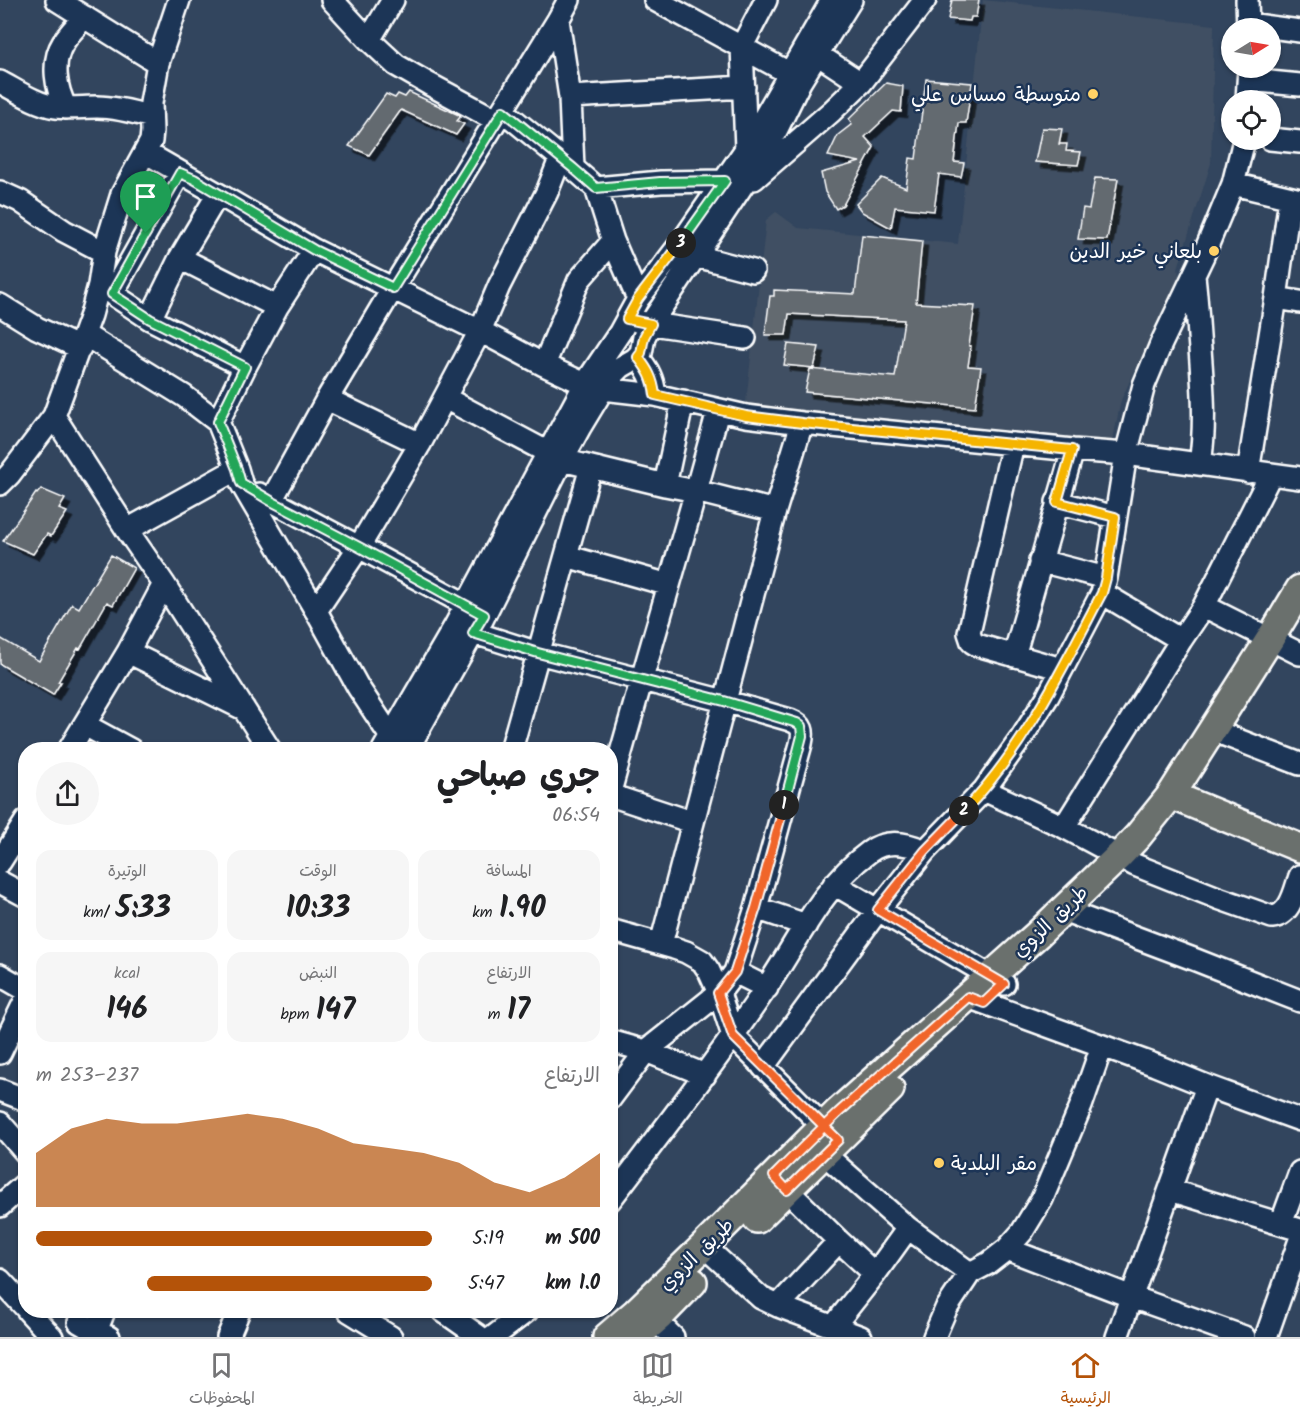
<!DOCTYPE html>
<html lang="ar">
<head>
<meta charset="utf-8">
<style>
  :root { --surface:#fff; --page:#f6f6f6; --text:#202124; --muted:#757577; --line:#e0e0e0; --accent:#b45309 }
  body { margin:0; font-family:Kalam,"Playpen Sans Arabic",sans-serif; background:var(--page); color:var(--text); direction:rtl; height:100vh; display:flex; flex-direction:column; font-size:22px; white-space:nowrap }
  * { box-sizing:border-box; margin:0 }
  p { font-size:20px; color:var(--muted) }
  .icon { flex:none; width:33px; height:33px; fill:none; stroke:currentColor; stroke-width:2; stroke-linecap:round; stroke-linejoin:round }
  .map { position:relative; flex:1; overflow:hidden; direction:ltr }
  .details { position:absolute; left:18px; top:742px; width:600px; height:576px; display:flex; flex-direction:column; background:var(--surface); border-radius:24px; box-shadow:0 2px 4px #0004; direction:rtl }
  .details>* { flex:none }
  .needle { width:39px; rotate:79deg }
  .controls { position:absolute; left:1221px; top:18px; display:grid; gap:12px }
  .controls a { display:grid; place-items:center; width:60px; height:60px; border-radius:50%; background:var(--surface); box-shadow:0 2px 4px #0004; font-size:30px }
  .pin { position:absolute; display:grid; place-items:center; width:51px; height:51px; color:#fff; margin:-62px -26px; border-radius:50% 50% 50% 0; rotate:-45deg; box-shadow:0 0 6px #0007 }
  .pin .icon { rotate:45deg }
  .km { position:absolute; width:30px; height:30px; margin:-15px; border-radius:50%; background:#222; color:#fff; font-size:16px; line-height:30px; text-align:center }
  .round { display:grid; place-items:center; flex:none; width:63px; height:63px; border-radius:32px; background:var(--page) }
  .overview { display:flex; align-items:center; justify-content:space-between; height:102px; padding:0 18px }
  h1 { font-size:33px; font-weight:700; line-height:45px }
  .figures { display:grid; grid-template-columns:repeat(3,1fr); gap:9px; height:102px; padding:6px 18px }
  .figures div { display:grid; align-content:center; border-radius:15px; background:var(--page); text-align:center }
  .figures b { font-size:30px; font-weight:700 }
  .figures small { font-size:16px; font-weight:400 }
  .figures p { font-size:16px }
  .chart { height:168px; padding:12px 18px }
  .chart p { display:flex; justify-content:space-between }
  .chart svg { width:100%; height:108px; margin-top:6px; fill:var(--accent); opacity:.7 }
  ul { padding:0 18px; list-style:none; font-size:20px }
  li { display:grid; grid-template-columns:96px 72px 1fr; align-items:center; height:45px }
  li i { height:15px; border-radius:8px; background:var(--accent) }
  .tabs { display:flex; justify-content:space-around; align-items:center; height:84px; border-top:2px solid var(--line); background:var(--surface); font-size:16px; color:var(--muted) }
  .tabs a { display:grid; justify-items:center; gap:3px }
  .tabs .selected { color:var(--accent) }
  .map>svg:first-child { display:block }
  .built { fill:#415063 }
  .building { fill:#646a70; stroke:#fff; stroke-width:1.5; filter:url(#shadow) }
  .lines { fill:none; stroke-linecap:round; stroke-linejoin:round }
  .minor-casing { stroke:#fff; stroke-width:26 }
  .major-casing { stroke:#fff; stroke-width:32 }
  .minor { stroke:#1d3557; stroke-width:21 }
  .major { stroke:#6b706d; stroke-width:27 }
  .split-1-casing { stroke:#fff; stroke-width:12 }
  .split-2-casing { stroke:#fff; stroke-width:12 }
  .split-3-casing { stroke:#fff; stroke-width:12 }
  .split-4-casing { stroke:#fff; stroke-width:12 }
  .split-1 { stroke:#22a559; stroke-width:8 }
  .split-2 { stroke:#f0652b; stroke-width:8 }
  .split-3 { stroke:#f5b400; stroke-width:8 }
  .split-4 { stroke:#22a559; stroke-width:8 }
  .poi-dot { fill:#ffd166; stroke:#1d3557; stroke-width:2 }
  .labels { text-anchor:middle; stroke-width:5; stroke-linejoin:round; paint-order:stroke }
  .poi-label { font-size:20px; fill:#fff; stroke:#1d3557; text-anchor:end }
  .street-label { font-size:20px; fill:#fff; stroke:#1d3557 }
</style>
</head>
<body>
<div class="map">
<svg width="1300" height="1337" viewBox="0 0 1300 1337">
  <defs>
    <filter id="shadow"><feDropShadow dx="5.5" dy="5.5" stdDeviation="0" flood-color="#0009"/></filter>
  </defs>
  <rect width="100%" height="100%" fill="#32455e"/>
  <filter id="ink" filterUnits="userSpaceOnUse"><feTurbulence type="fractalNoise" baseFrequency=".0167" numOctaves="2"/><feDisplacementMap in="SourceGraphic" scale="12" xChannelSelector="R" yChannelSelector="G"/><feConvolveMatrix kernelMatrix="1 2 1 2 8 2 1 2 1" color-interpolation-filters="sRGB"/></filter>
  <g filter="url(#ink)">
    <path class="built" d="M983,0L1214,25L1211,163L1178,268L1179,276L1121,400L1112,444L745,412L766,220L776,212L798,228L958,244Z"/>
    <path class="building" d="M952,0H979L976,17H971L970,21L948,19Z
      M926,79L972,83L966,123H959L954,162L964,163L961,177L939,174L934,211L895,207L891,228L862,212L856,204L882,178L906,188L910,158L916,159Z
      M886,83L903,86L901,112L893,111L865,137L874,147L843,205L836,209L825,192L821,173L860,162L828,156L838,135L852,124L849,119Z
      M409,92L461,116L457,121L464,124L456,135L401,110L369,155L349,146L386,94L395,98L398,94L405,97Z
      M1042,128L1062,129L1059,144H1067L1066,151L1081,152L1078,165L1035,162Z
      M1095,178L1118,179L1107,240L1078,239L1083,208L1089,209Z
      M862,235L922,241L916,303L975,306L969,346H971L968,366L981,367L975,408L805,392L810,369L895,377L904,320L789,314L786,335H765L770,296H774V290L855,294Z
      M788,344L819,347L814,368L784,365Z
      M41,489L65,499L59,509L67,512L51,536L47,534L33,554L3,541L36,493L37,494Z
      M111,555L134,568L113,605L107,602L80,649L78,648L58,682H61L53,695L0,664V638L39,661L72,604L79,608Z"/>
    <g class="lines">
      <g class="minor-casing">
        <path id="minor" d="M57,0L158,63
          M332,0L369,40
          M393,0L369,40L396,65L429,84L496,120
          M655,0L789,73L800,82
          M1247,0L1248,28
          M558,20L570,97L573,168
          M1248,24L1300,31
          M808,46L817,54L861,83
          M1249,80L1300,85
          M0,82C17,91 36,104 55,107C69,109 83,107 97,107C115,107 134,112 151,117
          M570,97L744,87
          M1247,100L1249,68
          M66,108C56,89 51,62 63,43C69,33 77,25 85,17
          M503,111L573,168L596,188L613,241L638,299
          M1270,139L1300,142
          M746,149L742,46L766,0
          M145,152L151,141L152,131L151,103L158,63L179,0
          M754,179L832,111L861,83L925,0
          M1233,184L1300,200
          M596,188L661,182L725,181
          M0,192L20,201L64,231L104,252
          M218,194L145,152L122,194L104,252L99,285L91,315L54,416L127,530L164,584L270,750
          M696,256L753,271
          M180,258L277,307
          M1194,276C1197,300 1198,325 1200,349C1203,388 1206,426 1200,464
          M99,285L150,319L245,367
          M112,294L180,173
          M1276,298L1300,302
          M0,305L37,328L80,348
          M150,319L180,258L218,194L314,250L480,331L544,365L585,384L603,389L655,395L746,416L802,423L1073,450L1126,454L1300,478
          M639,322L745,338
          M85,335L184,396L218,422L237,469L241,483L316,611L358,687L391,737
          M638,357C648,370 653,378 655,395
          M544,365L579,280L613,241
          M445,398L562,460L665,485L696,491L775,511
          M327,399L420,444
          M218,422L245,367L277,307L314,250
          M1013,444L969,633L972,642L977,645L1062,669
          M1248,472L1276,298L1290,198
          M0,484L10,474L54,416
          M665,485L683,401
          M259,494L359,547L478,611
          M271,501L327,399L393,288L558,20L569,0
          M1057,502L1115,517
          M127,530L237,469
          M566,556L669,585
          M1040,561L1106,578
          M1102,593L1181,640
          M1204,606L1300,654
          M316,611L359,547L420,444L480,331L499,286L547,192L560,159
          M462,629L538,653L724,701L790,720C803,725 804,731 801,744L756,908L735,972L719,993L646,1051L610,1099
          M128,652L244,709
          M1014,656L1073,450
          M85,725L131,750
          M1212,730L1300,764
          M69,750L128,652L164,584
          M383,750L455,626L585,384L620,332L638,299L681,243L746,149L832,0
          M407,750L473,633L482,620L562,460L580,427L603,389L612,376L621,367L635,359L641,353L644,337L651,323L754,168L777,129L800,82L851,0
          M511,750L591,467
          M984,790L1064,827L1135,865L1218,898L1272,917C1291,915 1295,890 1300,876
          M610,792C645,664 684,538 718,411
          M610,795L692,822
          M1064,827L1181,640L1204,606L1271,474
          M0,862L26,821
          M0,882L26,896
          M834,884L1004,984
          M756,908L806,925
          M1063,910L1196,960L1300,1001
          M610,930L674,948L686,952L702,961L709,971L719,993L733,1036L833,1136
          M661,944L775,511L802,423
          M735,972L767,988
          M0,975L26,990
          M968,997L1155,1065L1207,1086L1300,1120
          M610,1041L646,1051L705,1075
          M0,1053L26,999
          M763,1067L878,910L925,851L984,790L1022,737L1048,696L1102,593L1106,578L1126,454L1144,385L1161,344L1203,256L1233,184L1244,140
          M0,1090L26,1100
          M0,1123L26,1153
          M813,1144L908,1228L970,1273
          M776,1179L839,1241L875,1274
          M1170,1190L1300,1230
          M610,1200C661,1133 713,1066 760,997C795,948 819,888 869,852C886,839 907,843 925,851
          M0,1206L26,1183
          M1281,1224L1300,1172
          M704,1246L761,1298L778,1306L861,1337
          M1007,1249L1132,1297L1244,1337
          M0,1280L26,1308
          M778,1306L839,1241
          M28,1311L52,1337
          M349,1311L391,1337
          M443,1311L480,1337
          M646,1311L673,1337
          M79,1322L96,1332L109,1337
          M833,1327L875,1274L908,1228
          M94,1337L104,1311
          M228,1337L239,1311
          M493,1337L527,1311
          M934,1337L946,1309L970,1273L989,1263L1007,1249L1022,1232L1042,1199L1081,1106L1102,1046
          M1117,1337L1207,1086
          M1266,1337L1300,1240"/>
      </g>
      <g class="major-casing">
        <path id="major" d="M1171,795L1300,848
          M757,1219L890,1089
          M607,1337L636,1312L704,1246L838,1112L1038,934L1119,856L1138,836L1171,795L1270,639L1300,589
          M636,1337L659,1317L693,1282"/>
      </g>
      <use href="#minor" class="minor"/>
      <use href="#major" class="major"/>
    </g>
  </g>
  <g class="lines" filter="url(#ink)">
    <g class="split-1-casing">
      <path id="split-1" d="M146,233L112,294L150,319L245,367L218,422L237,469L241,483L271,501L359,547L484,615L473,633L538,653L724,701L797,723L801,726L802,736L784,805"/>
    </g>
    <g class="split-2-casing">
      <path id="split-2" d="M784,805L756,908L742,950L735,972L718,993L733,1036L838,1140L787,1190L774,1176C795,1155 816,1134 838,1113L968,997L984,1003L1004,984L878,910L925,851L964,811"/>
    </g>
    <g class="split-3-casing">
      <path id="split-3" d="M681,243L638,299L627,319L651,324L644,337L641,353L638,357C648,370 653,378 655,395L746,416L802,423L1072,450L1057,502L1115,517L1106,578L1102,593C1062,669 1024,749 964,811"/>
    </g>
    <g class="split-4-casing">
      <path id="split-4" d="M146,233L180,173L194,179L314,250L393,288L503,111L573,168L596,188L660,182L725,181L681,243"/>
    </g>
    <use href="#split-1" class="split-1"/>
    <use href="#split-2" class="split-2"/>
    <use href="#split-3" class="split-3"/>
    <use href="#split-4" class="split-4"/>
  </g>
  <g class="poi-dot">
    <circle cx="1093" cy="94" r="6"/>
    <circle cx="1214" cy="251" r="6"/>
    <circle cx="939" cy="1163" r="6"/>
  </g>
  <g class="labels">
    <g class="poi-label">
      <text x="1081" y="101">متوسطة مساس علي</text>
      <text x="1202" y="258">بلعاني خير الدين</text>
      <text x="951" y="1170" text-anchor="start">مقر البلدية</text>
    </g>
    <g class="street-label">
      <text transform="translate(1050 921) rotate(-43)" y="7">طريق الزوي</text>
      <text transform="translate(696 1254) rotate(-44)" y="7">طريق الزوي</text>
    </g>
  </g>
</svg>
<div class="controls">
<a><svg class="needle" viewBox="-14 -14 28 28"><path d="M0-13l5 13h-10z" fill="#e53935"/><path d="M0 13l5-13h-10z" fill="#757577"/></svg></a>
<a><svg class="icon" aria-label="locate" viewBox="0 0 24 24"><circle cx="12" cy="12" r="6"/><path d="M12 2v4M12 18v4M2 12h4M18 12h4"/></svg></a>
</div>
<div class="pin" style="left:146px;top:233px;background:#1e9e55"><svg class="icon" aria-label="arrive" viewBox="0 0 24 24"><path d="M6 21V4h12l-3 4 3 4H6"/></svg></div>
<b class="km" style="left:784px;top:805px">1</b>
<b class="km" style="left:964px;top:811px">2</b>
<b class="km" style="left:681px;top:243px">3</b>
<section class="details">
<div class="overview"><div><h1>جري صباحي</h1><p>06:54</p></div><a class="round"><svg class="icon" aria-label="share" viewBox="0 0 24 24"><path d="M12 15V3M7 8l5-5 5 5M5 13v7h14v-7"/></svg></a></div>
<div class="figures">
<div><p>المسافة</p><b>1.90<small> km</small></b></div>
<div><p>الوقت</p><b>10:33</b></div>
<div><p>الوتيرة</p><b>5:33<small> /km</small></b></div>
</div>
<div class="figures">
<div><p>الارتفاع</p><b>17<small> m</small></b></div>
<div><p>النبض</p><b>147<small> bpm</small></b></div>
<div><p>kcal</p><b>146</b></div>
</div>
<div class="chart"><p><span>الارتفاع</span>237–253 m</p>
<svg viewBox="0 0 160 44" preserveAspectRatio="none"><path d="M0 44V22L10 12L20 8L30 10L40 10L50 8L60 6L70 8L80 12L90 18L100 20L110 22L120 26L130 34L140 38L150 32L160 22V44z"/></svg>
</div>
<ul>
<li><b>500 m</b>5:19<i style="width:100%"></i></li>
<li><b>1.0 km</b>5:47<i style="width:72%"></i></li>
</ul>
</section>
</div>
<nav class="tabs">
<a class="selected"><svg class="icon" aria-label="home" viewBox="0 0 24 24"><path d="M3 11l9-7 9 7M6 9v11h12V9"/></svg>الرئيسية</a>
<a><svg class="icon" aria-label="map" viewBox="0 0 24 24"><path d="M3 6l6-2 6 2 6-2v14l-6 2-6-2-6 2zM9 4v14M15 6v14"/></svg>الخريطة</a>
<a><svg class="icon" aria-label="saved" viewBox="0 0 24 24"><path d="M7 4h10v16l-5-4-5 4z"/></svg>المحفوظات</a>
</nav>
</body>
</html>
